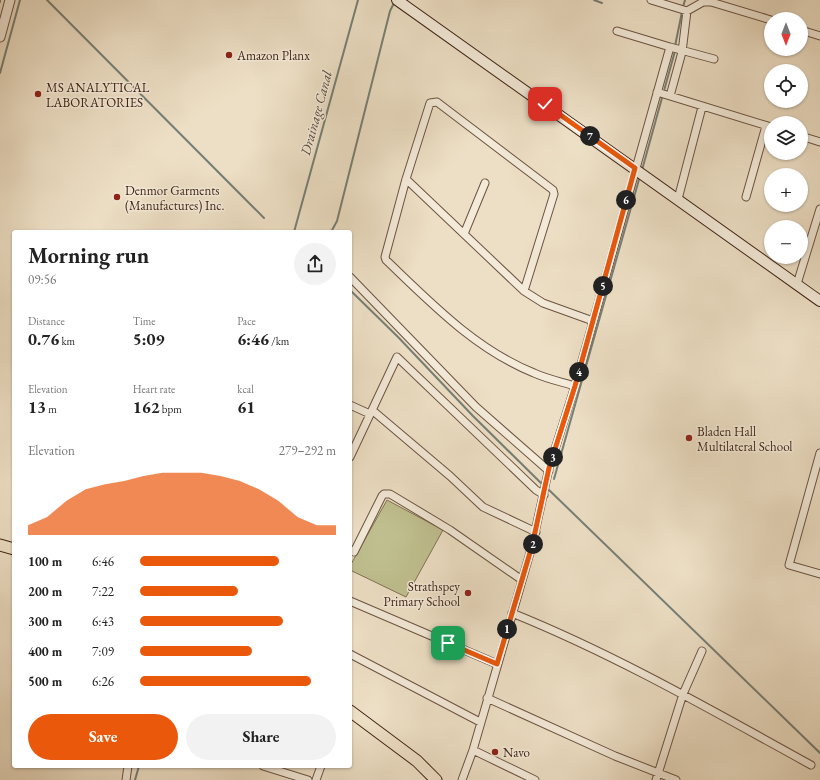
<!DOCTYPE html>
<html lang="en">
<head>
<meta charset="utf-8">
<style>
  :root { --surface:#fff; --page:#f2f2f2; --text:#222; --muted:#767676; --accent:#ea580c }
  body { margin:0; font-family:"EB Garamond",serif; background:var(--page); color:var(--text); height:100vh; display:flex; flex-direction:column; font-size:15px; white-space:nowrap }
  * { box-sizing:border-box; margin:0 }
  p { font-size:13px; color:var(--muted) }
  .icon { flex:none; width:22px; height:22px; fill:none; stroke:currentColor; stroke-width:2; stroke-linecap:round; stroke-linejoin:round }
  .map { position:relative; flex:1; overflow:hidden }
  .drawer { position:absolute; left:12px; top:230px; width:340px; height:538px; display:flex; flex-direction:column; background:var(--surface); border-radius:4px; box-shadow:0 1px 3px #0004 }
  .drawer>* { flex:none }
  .needle { width:26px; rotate:180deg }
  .buttons { position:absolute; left:764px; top:12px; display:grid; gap:8px }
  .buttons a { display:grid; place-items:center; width:44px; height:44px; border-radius:50%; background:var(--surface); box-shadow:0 1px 3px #0004; font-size:20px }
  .pin { position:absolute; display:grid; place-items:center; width:34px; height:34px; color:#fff; margin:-17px; border-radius:8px; box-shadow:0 2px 6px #0006 }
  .km { position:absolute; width:20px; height:20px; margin:-10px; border-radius:50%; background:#222; color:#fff; font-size:11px; line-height:20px; text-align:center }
  .round { display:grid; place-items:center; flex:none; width:42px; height:42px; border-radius:21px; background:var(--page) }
  .summary { display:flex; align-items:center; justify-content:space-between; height:68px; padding:0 16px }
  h1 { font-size:22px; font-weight:700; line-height:30px }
  .figures { display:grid; grid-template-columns:repeat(3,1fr); gap:6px; height:68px; padding:4px 16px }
  .figures div { display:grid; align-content:center }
  .figures b { font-size:17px; font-weight:700 }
  .figures small { font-size:11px; font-weight:400 }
  .figures p { font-size:11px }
  .chart { height:112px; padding:8px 16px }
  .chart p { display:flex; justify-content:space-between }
  .chart svg { width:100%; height:72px; margin-top:4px; fill:var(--accent); opacity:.7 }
  .action { display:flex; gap:8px; margin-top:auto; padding:8px 16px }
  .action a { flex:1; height:46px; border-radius:24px; background:var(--accent); color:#fff; font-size:16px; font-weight:700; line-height:46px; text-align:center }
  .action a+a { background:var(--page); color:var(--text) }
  ul { padding:0 16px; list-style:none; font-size:13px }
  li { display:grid; grid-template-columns:64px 48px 1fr; align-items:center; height:30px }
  li i { height:10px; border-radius:5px; background:var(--accent) }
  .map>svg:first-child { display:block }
  .green { fill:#c0c090; stroke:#807252 }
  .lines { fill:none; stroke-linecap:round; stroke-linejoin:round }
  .stream { stroke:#767f76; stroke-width:2 }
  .minor-casing { stroke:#6c5341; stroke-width:9 }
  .tertiary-casing { stroke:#6c5341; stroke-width:11 }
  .secondary-casing { stroke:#412415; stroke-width:12 }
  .primary-casing { stroke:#412415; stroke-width:13 }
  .minor { stroke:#f3ead9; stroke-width:7 }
  .tertiary { stroke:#f3ead9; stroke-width:9 }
  .secondary { stroke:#f3ead9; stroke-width:10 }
  .primary { stroke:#eddfc5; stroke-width:11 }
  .route-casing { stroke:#fff; stroke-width:8 }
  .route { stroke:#ea580c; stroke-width:5 }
  .poi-dot { fill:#8f2418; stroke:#f3ead9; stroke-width:1.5 }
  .labels { text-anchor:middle; stroke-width:3; stroke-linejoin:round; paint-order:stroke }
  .poi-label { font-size:13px; fill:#412415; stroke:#f3ead9; text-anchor:start }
  .water-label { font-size:14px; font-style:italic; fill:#574a3e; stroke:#f3ead9 }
</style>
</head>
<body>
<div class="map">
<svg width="820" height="780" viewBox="0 0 820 780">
  <rect width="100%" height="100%" fill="#eddfc5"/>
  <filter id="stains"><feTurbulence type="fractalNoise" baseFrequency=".005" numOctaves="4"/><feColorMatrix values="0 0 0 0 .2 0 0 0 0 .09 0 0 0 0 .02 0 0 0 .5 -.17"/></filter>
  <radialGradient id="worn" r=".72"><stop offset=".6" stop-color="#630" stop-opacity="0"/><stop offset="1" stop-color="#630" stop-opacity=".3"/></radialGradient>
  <path class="green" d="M387,500L443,530L406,597L350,570V566Z"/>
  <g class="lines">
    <path class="stream" d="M47,0L264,218
      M594,0L602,3
      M0,2V0
      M683,7L685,0
      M675,46L682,12
      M0,73L20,0
      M642,170L675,51
      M294,232L358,0
      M331,232L337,221L390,11L395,1
      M350,290L398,337L473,416L543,485
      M554,479L640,176
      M547,488L820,753
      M135,780L139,766"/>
    <g class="minor-casing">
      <path id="minor" d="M651,0L687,11L703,2H711L771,20
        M801,30L820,36
        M670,47L714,59
        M657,92L771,127
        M670,96L682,52L687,11
        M801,136L820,142
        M406,179L524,291L543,303L593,321
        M746,197L766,126
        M678,199L702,107
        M464,234L485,183
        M350,277L476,407L549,471
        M797,284L820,209
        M524,291L554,194L553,190L437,102L430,103L406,179L385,257L386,260C431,303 475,349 534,373C547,379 562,382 575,386
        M350,405L370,414
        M372,410L450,476L483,507L536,532
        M820,453L789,565L820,574
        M350,457L397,357L536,490L544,495
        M350,550L354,552L382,496L384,494H390L450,530L522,580
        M350,601L497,664
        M512,613C616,655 713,711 811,765
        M350,654L480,722
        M487,698L615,756L676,780
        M473,750L535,780
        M263,766L308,780
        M126,780L128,766
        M316,780L321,766
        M462,780L473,750L532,546L549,468L575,386L670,47L617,31
        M656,780L683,694L702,651"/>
    </g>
    <g class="tertiary-casing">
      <path id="tertiary" d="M0,37L10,0"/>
    </g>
    <g class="secondary-casing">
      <path id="secondary" d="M397,0L820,301"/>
    </g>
    <g class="primary-casing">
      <path id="primary" d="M0,545L14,549
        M350,711L417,761L436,780"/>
    </g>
    <use href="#minor" class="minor"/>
    <use href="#tertiary" class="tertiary"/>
    <use href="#secondary" class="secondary"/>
    <use href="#primary" class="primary"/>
  </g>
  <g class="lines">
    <g class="route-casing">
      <path id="route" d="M448,643L497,664L532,546L549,468L575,386L635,168L545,104"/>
    </g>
    <use href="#route" class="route"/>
  </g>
  <g class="poi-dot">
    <circle cx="229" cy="55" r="4"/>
    <circle cx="38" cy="94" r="4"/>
    <circle cx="117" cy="197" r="4"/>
    <circle cx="689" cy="438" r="4"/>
    <circle cx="468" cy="593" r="4"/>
    <circle cx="495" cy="752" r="4"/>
  </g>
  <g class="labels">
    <g class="poi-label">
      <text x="237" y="60">Amazon Planx</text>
      <text x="46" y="92">MS ANALYTICAL<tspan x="46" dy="15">LABORATORIES</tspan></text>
      <text x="125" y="195">Denmor Garments<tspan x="125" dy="15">(Manufactures) Inc.</tspan></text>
      <text x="697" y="436">Bladen Hall<tspan x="697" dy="15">Multilateral School</tspan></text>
      <text x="460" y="591" text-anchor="end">Strathspey<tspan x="460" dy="15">Primary School</tspan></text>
      <text x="503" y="757">Navo</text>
    </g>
    <g class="water-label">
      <text transform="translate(316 113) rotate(-75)" y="5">Drainage Canal</text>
    </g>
  </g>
  <rect width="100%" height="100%" filter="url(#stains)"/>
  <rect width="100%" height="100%" fill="url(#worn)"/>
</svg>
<div class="buttons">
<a><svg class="needle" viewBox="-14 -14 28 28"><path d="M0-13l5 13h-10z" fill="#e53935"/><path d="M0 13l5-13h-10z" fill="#767676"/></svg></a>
<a><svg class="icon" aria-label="locate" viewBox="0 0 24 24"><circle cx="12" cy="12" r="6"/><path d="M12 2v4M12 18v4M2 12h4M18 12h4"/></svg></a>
<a><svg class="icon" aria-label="layers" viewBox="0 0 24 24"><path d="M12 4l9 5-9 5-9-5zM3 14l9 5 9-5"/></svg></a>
<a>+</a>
<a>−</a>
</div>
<div class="pin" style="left:448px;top:643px;background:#1e9e55"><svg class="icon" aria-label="arrive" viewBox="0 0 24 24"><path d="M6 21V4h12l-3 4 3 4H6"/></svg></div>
<div class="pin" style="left:545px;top:104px;background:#d93025"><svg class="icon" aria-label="check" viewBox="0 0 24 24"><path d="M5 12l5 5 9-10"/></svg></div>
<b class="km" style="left:507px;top:629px">1</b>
<b class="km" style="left:533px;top:544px">2</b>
<b class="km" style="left:553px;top:457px">3</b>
<b class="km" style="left:579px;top:372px">4</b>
<b class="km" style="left:603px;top:286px">5</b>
<b class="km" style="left:626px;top:200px">6</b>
<b class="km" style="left:590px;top:136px">7</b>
<section class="drawer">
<div class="summary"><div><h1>Morning run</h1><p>09:56</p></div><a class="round"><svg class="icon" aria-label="share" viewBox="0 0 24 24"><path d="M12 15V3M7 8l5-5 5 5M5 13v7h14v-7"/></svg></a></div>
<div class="figures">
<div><p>Distance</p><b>0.76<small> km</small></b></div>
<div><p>Time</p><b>5:09</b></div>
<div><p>Pace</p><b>6:46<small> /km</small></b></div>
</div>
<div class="figures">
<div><p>Elevation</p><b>13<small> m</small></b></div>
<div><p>Heart rate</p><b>162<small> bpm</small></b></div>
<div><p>kcal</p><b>61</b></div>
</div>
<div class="chart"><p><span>Elevation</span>279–292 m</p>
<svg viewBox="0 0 160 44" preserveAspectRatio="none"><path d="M0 44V38L10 33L20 23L30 16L40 13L50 11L60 8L70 6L80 6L90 6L100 8L110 11L120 16L130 23L140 33L150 38L160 38V44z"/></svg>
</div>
<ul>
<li><b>100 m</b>6:46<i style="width:71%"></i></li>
<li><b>200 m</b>7:22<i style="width:50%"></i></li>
<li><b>300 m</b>6:43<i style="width:73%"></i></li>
<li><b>400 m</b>7:09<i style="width:57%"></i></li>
<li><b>500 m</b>6:26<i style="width:87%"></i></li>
</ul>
<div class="action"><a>Save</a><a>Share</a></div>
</section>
</div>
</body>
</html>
